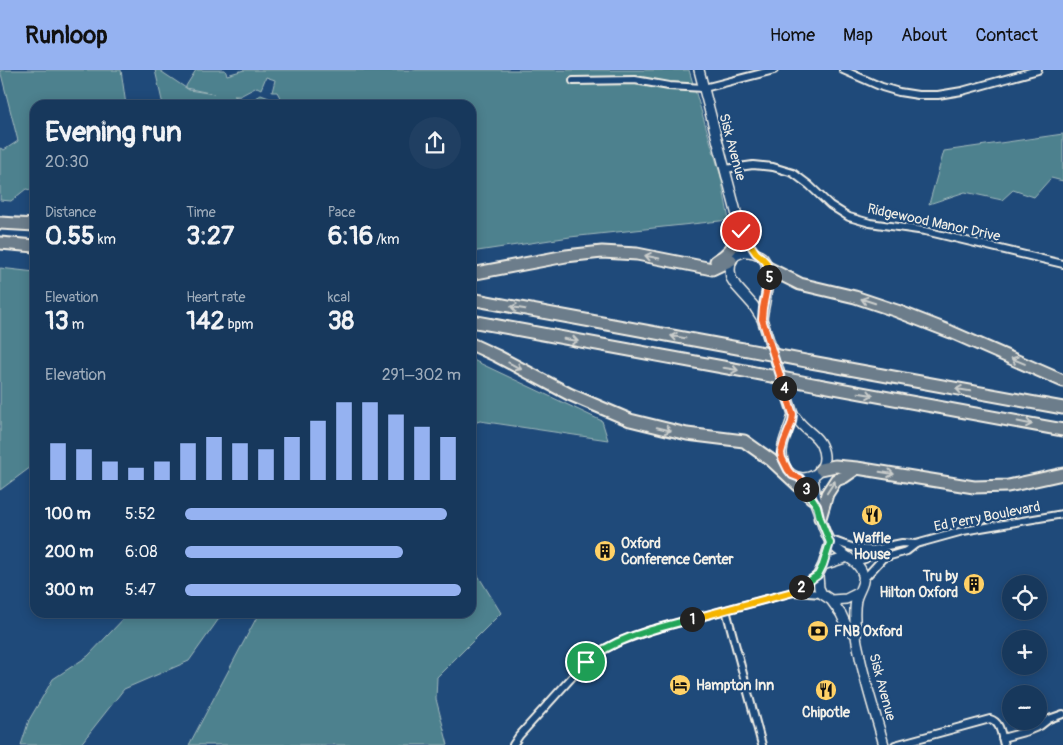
<!DOCTYPE html>
<html lang="en">
<head>
<meta charset="utf-8">
<style>
  :root { --surface:#17385c; --page:#203f62; --text:#f1f3f6; --muted:#9eacbb; --line:#365272; --accent:#95b2f1 }
  body { margin:0; font-family:Pangolin,sans-serif; background:var(--page); color:var(--text); height:100vh; display:flex; flex-direction:column; font-size:19px; white-space:nowrap }
  * { box-sizing:border-box; margin:0 }
  p { font-size:16px; color:var(--muted) }
  .icon { flex:none; width:28px; height:28px; fill:none; stroke:currentColor; stroke-width:2; stroke-linecap:round; stroke-linejoin:round }
  .map { position:relative; flex:1; overflow:hidden }
  .drawer { position:absolute; left:30px; top:30px; width:446px; height:518px; display:flex; flex-direction:column; background:var(--surface); border-radius:15px; box-shadow:0 2px 12px #0003,0 0 0 1px var(--line) }
  .drawer>* { flex:none }
  .buttons { position:absolute; left:1002px; top:505px; display:grid; gap:10px }
  .buttons a { display:grid; place-items:center; width:45px; height:45px; border-radius:50%; background:var(--surface); box-shadow:0 2px 12px #0003,0 0 0 1px var(--line); font-size:25px }
  .pin { position:absolute; display:grid; place-items:center; width:42px; height:42px; color:#fff; margin:-21px; border:2px solid #fff; border-radius:50%; box-shadow:0 1px 5px #0007 }
  .km { position:absolute; width:25px; height:25px; margin:-12px; border-radius:50%; background:#222; color:#fff; font-size:14px; line-height:25px; text-align:center }
  .round { display:grid; place-items:center; flex:none; width:52px; height:52px; border-radius:26px; background:var(--page) }
  .headline { display:flex; align-items:center; justify-content:space-between; height:85px; padding:0 15px }
  h1 { font-size:28px; font-weight:800; line-height:38px }
  .figures { display:grid; grid-template-columns:repeat(3,1fr); gap:8px; height:85px; padding:5px 15px }
  .figures div { display:grid; align-content:center }
  .figures b { font-size:25px; font-weight:800 }
  .figures small { font-size:14px; font-weight:400 }
  .figures p { font-size:14px }
  .chart { height:140px; padding:10px 15px }
  .chart p { display:flex; justify-content:space-between }
  .chart svg { width:100%; height:90px; margin-top:5px; stroke:var(--accent); stroke-width:6 }
  ul { padding:0 15px; list-style:none; font-size:16px }
  li { display:grid; grid-template-columns:80px 60px 1fr; align-items:center; height:38px }
  li i { height:12px; border-radius:6px; background:var(--accent) }
  header { display:flex; align-items:center; gap:30px; box-sizing:border-box; height:70px; padding:0 25px; background:var(--accent); color:#111 }
  header strong { font-size:24px }
  nav { display:flex; gap:28px; margin-inline-start:auto; font-size:18px }
  .map>svg:first-child { display:block }
  .green { fill:#4e818e; stroke:#a1b9bb }
  .lines { fill:none; stroke-linecap:round; stroke-linejoin:round }
  .street-casing { stroke:#f4f1e8; stroke-width:10 }
  .secondary-casing { stroke:#f4f1e8; stroke-width:12 }
  .highway-casing { stroke:#f4f1e8; stroke-width:15 }
  .street { stroke:#1f4a7a; stroke-width:6 }
  .secondary { stroke:#1f4a7a; stroke-width:9 }
  .highway { stroke:#6c7d8b; stroke-width:11 }
  .highway-bridge-casing { stroke:#f4f1e8; stroke-width:15; stroke-linecap:butt }
  .highway-bridge { stroke:#6c7d8b; stroke-width:11 }
  .oneway { stroke:#cbcecc }
  .split-1-casing { stroke:#fff; stroke-width:10 }
  .split-2-casing { stroke:#fff; stroke-width:10 }
  .split-3-casing { stroke:#fff; stroke-width:10 }
  .split-4-casing { stroke:#fff; stroke-width:10 }
  .split-5-casing { stroke:#fff; stroke-width:10 }
  .split-6-casing { stroke:#fff; stroke-width:10 }
  .split-1 { stroke:#22a559; stroke-width:6 }
  .split-2 { stroke:#f5b400; stroke-width:6 }
  .split-3 { stroke:#22a559; stroke-width:6 }
  .split-4 { stroke:#f0652b; stroke-width:6 }
  .split-5 { stroke:#f0652b; stroke-width:6 }
  .split-6 { stroke:#f5b400; stroke-width:6 }
  .labels { text-anchor:middle; stroke-width:4.5; stroke-linejoin:round; paint-order:stroke }
  .street-label { font-size:14px; fill:#f4f1e8; stroke:#1f4a7a }
  .poi-label { font-size:14px; font-weight:bold; fill:#f4f1e8; stroke:#1f4a7a; text-anchor:start }
</style>
</head>
<body>
<header>
<strong>Runloop</strong>
<nav><a>Home</a><a>Map</a><a>About</a><a>Contact</a></nav>
</header>
<div class="map">
<svg width="1063" height="675" viewBox="0 0 1063 675">
  <rect width="100%" height="100%" fill="#1f4a7a"/>
  <filter id="ink" filterUnits="userSpaceOnUse"><feTurbulence type="fractalNoise" baseFrequency=".02" numOctaves="2"/><feDisplacementMap in="SourceGraphic" scale="10" xChannelSelector="R" yChannelSelector="G"/><feConvolveMatrix kernelMatrix="1 2 1 2 8 2 1 2 1" color-interpolation-filters="sRGB"/></filter>
  <g filter="url(#ink)">
    <path class="green" d="M0,0H121L126,35H35V121L26,119L11,131L0,130V78L4,80L18,71Z
      M155,0H159L189,20L214,24L186,18V16L196,0H225L227,5L244,0H689L721,107L729,150L570,167L471,182V35H284L277,22H272L275,10L266,7L261,19L257,17L240,26H234L240,28L247,33L261,25L269,28L273,35H163Z
      M1063,64V111L1051,108L1034,127L1013,120L1002,130L965,122L929,134L944,81Z
      M0,198L35,202V394L0,420Z
      M471,289L602,351L608,370L480,351L471,354Z
      M471,494L501,543L437,607L436,629L448,675H189L259,543L471,542Z
      M129,543H223L189,591L124,619L80,675H21L29,650L53,609L88,586Z"/>
    <g class="lines">
      <g class="street-casing">
        <path id="street" d="M843,0L882,17L899,22L918,25H938L962,21L1038,0
          M573,11L635,10L669,16L704,18L774,0
          M725,99L753,95L773,97L793,103L809,115L830,135L849,147L870,153L925,161L1063,194
          M829,469C845,475 860,482 878,479
          M854,492L865,489L879,479L887,476L902,473L916,474
          M863,510L883,488L907,481L916,474L963,461L1063,444
          M793,522L822,524
          M726,540L762,675
          M1002,668L1028,661L1040,656L1049,649L1063,644
          M513,675L519,666L583,595L597,583L618,572L651,560L793,522L818,505
          M895,675L990,649C1001,652 1001,665 1004,675"/>
      </g>
      <g class="secondary-casing">
        <path id="secondary" d="M699,0L741,161L742,172L736,185
          M743,182C783,180 764,227 762,249L753,235L736,216L731,208L730,200L731,190L736,185Z
          M762,249L793,344
          M793,344C796,348 799,352 803,356C809,362 817,366 821,375C837,410 784,423 782,384C781,372 791,357 793,344Z
          M813,406L816,431
          M800,408C806,418 814,428 817,438C821,449 824,464 831,473C840,486 859,489 863,505C865,514 858,521 856,530C854,540 855,554 856,564C856,572 859,579 860,587C866,616 876,646 884,675
          M830,473L823,495L818,505L819,518L822,524L831,530L841,544L847,557L856,565
          M823,495L848,487
          M831,530L846,529L858,523"/>
      </g>
      <g class="highway-casing">
        <path id="highway" d="M0,153L35,155
          M0,173L35,176
          M716,191C729,184 735,174 741,161
          M768,198L800,214L855,227L897,241L951,262L1063,311
          M471,204L566,186L602,182L637,184L712,199L731,190
          M471,229L743,279
          M471,251L750,302
          M471,274L497,286L569,324L630,350L687,364L744,371L771,390L812,428
          M811,292L1063,338
          M818,315L1063,360
          M821,399L835,396L857,398L974,417L1008,416L1063,404
          M820,448L827,424L836,410L844,407L857,398"/>
      </g>
      <use href="#street" class="street"/>
      <use href="#secondary" class="secondary"/>
      <use href="#highway" class="highway"/>
      <g class="highway-bridge-casing">
        <path id="highway-bridge" d="M743,279L811,292
          M750,302L818,315"/>
      </g>
      <use href="#highway-bridge" class="highway-bridge"/>
    </g>
    <defs><path id="oneway-shaft" d="M-6 0H5M1.5-3L5.5 0L1.5 3" fill="none" stroke-width="1.6" stroke-linecap="round" stroke-linejoin="round" transform="scale(1.25)"/></defs>
    <g class="oneway">
      <use href="#oneway-shaft" transform="translate(652 187) rotate(-169)"/>
      <use href="#oneway-shaft" transform="translate(868 231) rotate(-162)"/>
      <use href="#oneway-shaft" transform="translate(518 238) rotate(-170)"/>
      <use href="#oneway-shaft" transform="translate(678 267) rotate(-170)"/>
      <use href="#oneway-shaft" transform="translate(571 270) rotate(10)"/>
      <use href="#oneway-shaft" transform="translate(1018 291) rotate(-157)"/>
      <use href="#oneway-shaft" transform="translate(515 296) rotate(28)"/>
      <use href="#oneway-shaft" transform="translate(731 299) rotate(10)"/>
      <use href="#oneway-shaft" transform="translate(963 320) rotate(-170)"/>
      <use href="#oneway-shaft" transform="translate(866 324) rotate(10)"/>
      <use href="#oneway-shaft" transform="translate(1025 353) rotate(11)"/>
      <use href="#oneway-shaft" transform="translate(664 359) rotate(14)"/>
      <use href="#oneway-shaft" transform="translate(887 403) rotate(9)"/>
      <use href="#oneway-shaft" transform="translate(831 417) rotate(-57)"/>
    </g>
  </g>
  <g class="lines" filter="url(#ink)">
    <g class="split-1-casing">
      <path id="split-1" d="M586,592C616,567 655,559 692,549"/>
    </g>
    <g class="split-2-casing">
      <path id="split-2" d="M692,549L793,522L801,517"/>
    </g>
    <g class="split-3-casing">
      <path id="split-3" d="M801,517L818,505L823,495L830,473L820,448L817,436L806,419"/>
    </g>
    <g class="split-4-casing">
      <path id="split-4" d="M784,318L793,344L792,352L784,372L781,383L782,388L788,400L792,405L800,408L806,419"/>
    </g>
    <g class="split-5-casing">
      <path id="split-5" d="M769,207L763,238L762,249L784,318"/>
    </g>
    <g class="split-6-casing">
      <path id="split-6" d="M741,161L756,183L761,187L766,192L768,198L769,207"/>
    </g>
    <use href="#split-1" class="split-1"/>
    <use href="#split-2" class="split-2"/>
    <use href="#split-3" class="split-3"/>
    <use href="#split-4" class="split-4"/>
    <use href="#split-5" class="split-5"/>
    <use href="#split-6" class="split-6"/>
  </g>
  <defs>
    <g id="restaurant-disc" transform="scale(1.125)"><circle r="9.5" fill="#ffd166" stroke="#1f4a7a"/><path d="M-5-6h1v4h1v-4h1v4h1v-4h1v5L-1.5 .5V6h-2V.5L-5-1ZM5-6V6H3V1.5H1.5Q1.5-4 5-6Z" fill="#111"/></g>
    <g id="building-disc" transform="scale(1.125)"><circle r="9.5" fill="#ffd166" stroke="#1f4a7a"/><path d="M-4-6H4V6H1V3H-1V6H-4ZM-2.5-4.3h1.7v1.8h-1.7ZM.8-4.3h1.7v1.8H.8ZM-2.5-1h1.7V.8h-1.7ZM.8-1h1.7V.8H.8Z" fill="#111"/></g>
    <g id="bank-disc" transform="scale(1.125)"><circle r="9.5" fill="#ffd166" stroke="#1f4a7a"/><path d="M-6-4H6V4H-6ZM0-2.3a2.3 2.3 0 1 0 0 4.6a2.3 2.3 0 1 0 0-4.6Z" fill="#111"/></g>
    <g id="hotel-disc" transform="scale(1.125)"><circle r="9.5" fill="#ffd166" stroke="#1f4a7a"/><path d="M-6-4.5h1.5V1H6V5H4.5V3h-9V5H-6ZM-4 0a1.8 1.8 0 1 1 3.6 0ZM.5 0V-2.5h3Q6-2.5 6 0Z" fill="#111"/></g>
  </defs>
  <g fill-rule="evenodd">
    <use href="#restaurant-disc" x="872" y="445"/>
    <use href="#building-disc" x="605" y="481"/>
    <use href="#building-disc" x="974" y="514"/>
    <use href="#bank-disc" x="818" y="561"/>
    <use href="#hotel-disc" x="680" y="615"/>
    <use href="#restaurant-disc" x="826" y="620"/>
  </g>
  <g class="labels">
    <g class="street-label">
      <text transform="translate(733 77) rotate(75)" y="5">Sisk Avenue</text>
      <text transform="translate(934 152) rotate(12)" y="5">Ridgewood Manor Drive</text>
      <text transform="translate(987 446) rotate(-11)" y="5">Ed Perry Boulevard</text>
      <text transform="translate(883 617) rotate(75)" y="5">Sisk Avenue</text>
    </g>
    <g class="poi-label">
      <text x="872" y="473" text-anchor="middle">Waffle<tspan x="872" dy="16">House</tspan></text>
      <text x="621" y="478">Oxford<tspan x="621" dy="16">Conference Center</tspan></text>
      <text x="958" y="511" text-anchor="end">Tru by<tspan x="958" dy="16">Hilton Oxford</tspan></text>
      <text x="834" y="566">FNB Oxford</text>
      <text x="696" y="620">Hampton Inn</text>
      <text x="826" y="647" text-anchor="middle">Chipotle</text>
    </g>
  </g>
</svg>
<div class="buttons">
<a><svg class="icon" aria-label="locate" viewBox="0 0 24 24"><circle cx="12" cy="12" r="6"/><path d="M12 2v4M12 18v4M2 12h4M18 12h4"/></svg></a>
<a>+</a>
<a>−</a>
</div>
<div class="pin" style="left:586px;top:592px;background:#1e9e55"><svg class="icon" aria-label="arrive" viewBox="0 0 24 24"><path d="M6 21V4h12l-3 4 3 4H6"/></svg></div>
<div class="pin" style="left:741px;top:161px;background:#d93025"><svg class="icon" aria-label="check" viewBox="0 0 24 24"><path d="M5 12l5 5 9-10"/></svg></div>
<b class="km" style="left:692px;top:549px">1</b>
<b class="km" style="left:801px;top:517px">2</b>
<b class="km" style="left:806px;top:419px">3</b>
<b class="km" style="left:784px;top:318px">4</b>
<b class="km" style="left:769px;top:207px">5</b>
<section class="drawer">
<div class="headline"><div><h1>Evening run</h1><p>20:30</p></div><a class="round"><svg class="icon" aria-label="share" viewBox="0 0 24 24"><path d="M12 15V3M7 8l5-5 5 5M5 13v7h14v-7"/></svg></a></div>
<div class="figures">
<div><p>Distance</p><b>0.55<small> km</small></b></div>
<div><p>Time</p><b>3:27</b></div>
<div><p>Pace</p><b>6:16<small> /km</small></b></div>
</div>
<div class="figures">
<div><p>Elevation</p><b>13<small> m</small></b></div>
<div><p>Heart rate</p><b>142<small> bpm</small></b></div>
<div><p>kcal</p><b>38</b></div>
</div>
<div class="chart"><p><span>Elevation</span>291–302 m</p>
<svg viewBox="0 0 160 44" preserveAspectRatio="none"><path d="M5 44V26M15 44V29M25 44V35M35 44V38M45 44V35M55 44V26M65 44V23M75 44V26M85 44V29M95 44V23M105 44V15M115 44V6M125 44V6M135 44V12M145 44V18M155 44V23"/></svg>
</div>
<ul>
<li><b>100 m</b>5:52<i style="width:95%"></i></li>
<li><b>200 m</b>6:08<i style="width:79%"></i></li>
<li><b>300 m</b>5:47<i style="width:100%"></i></li>
</ul>
</section>
</div>
</body>
</html>
